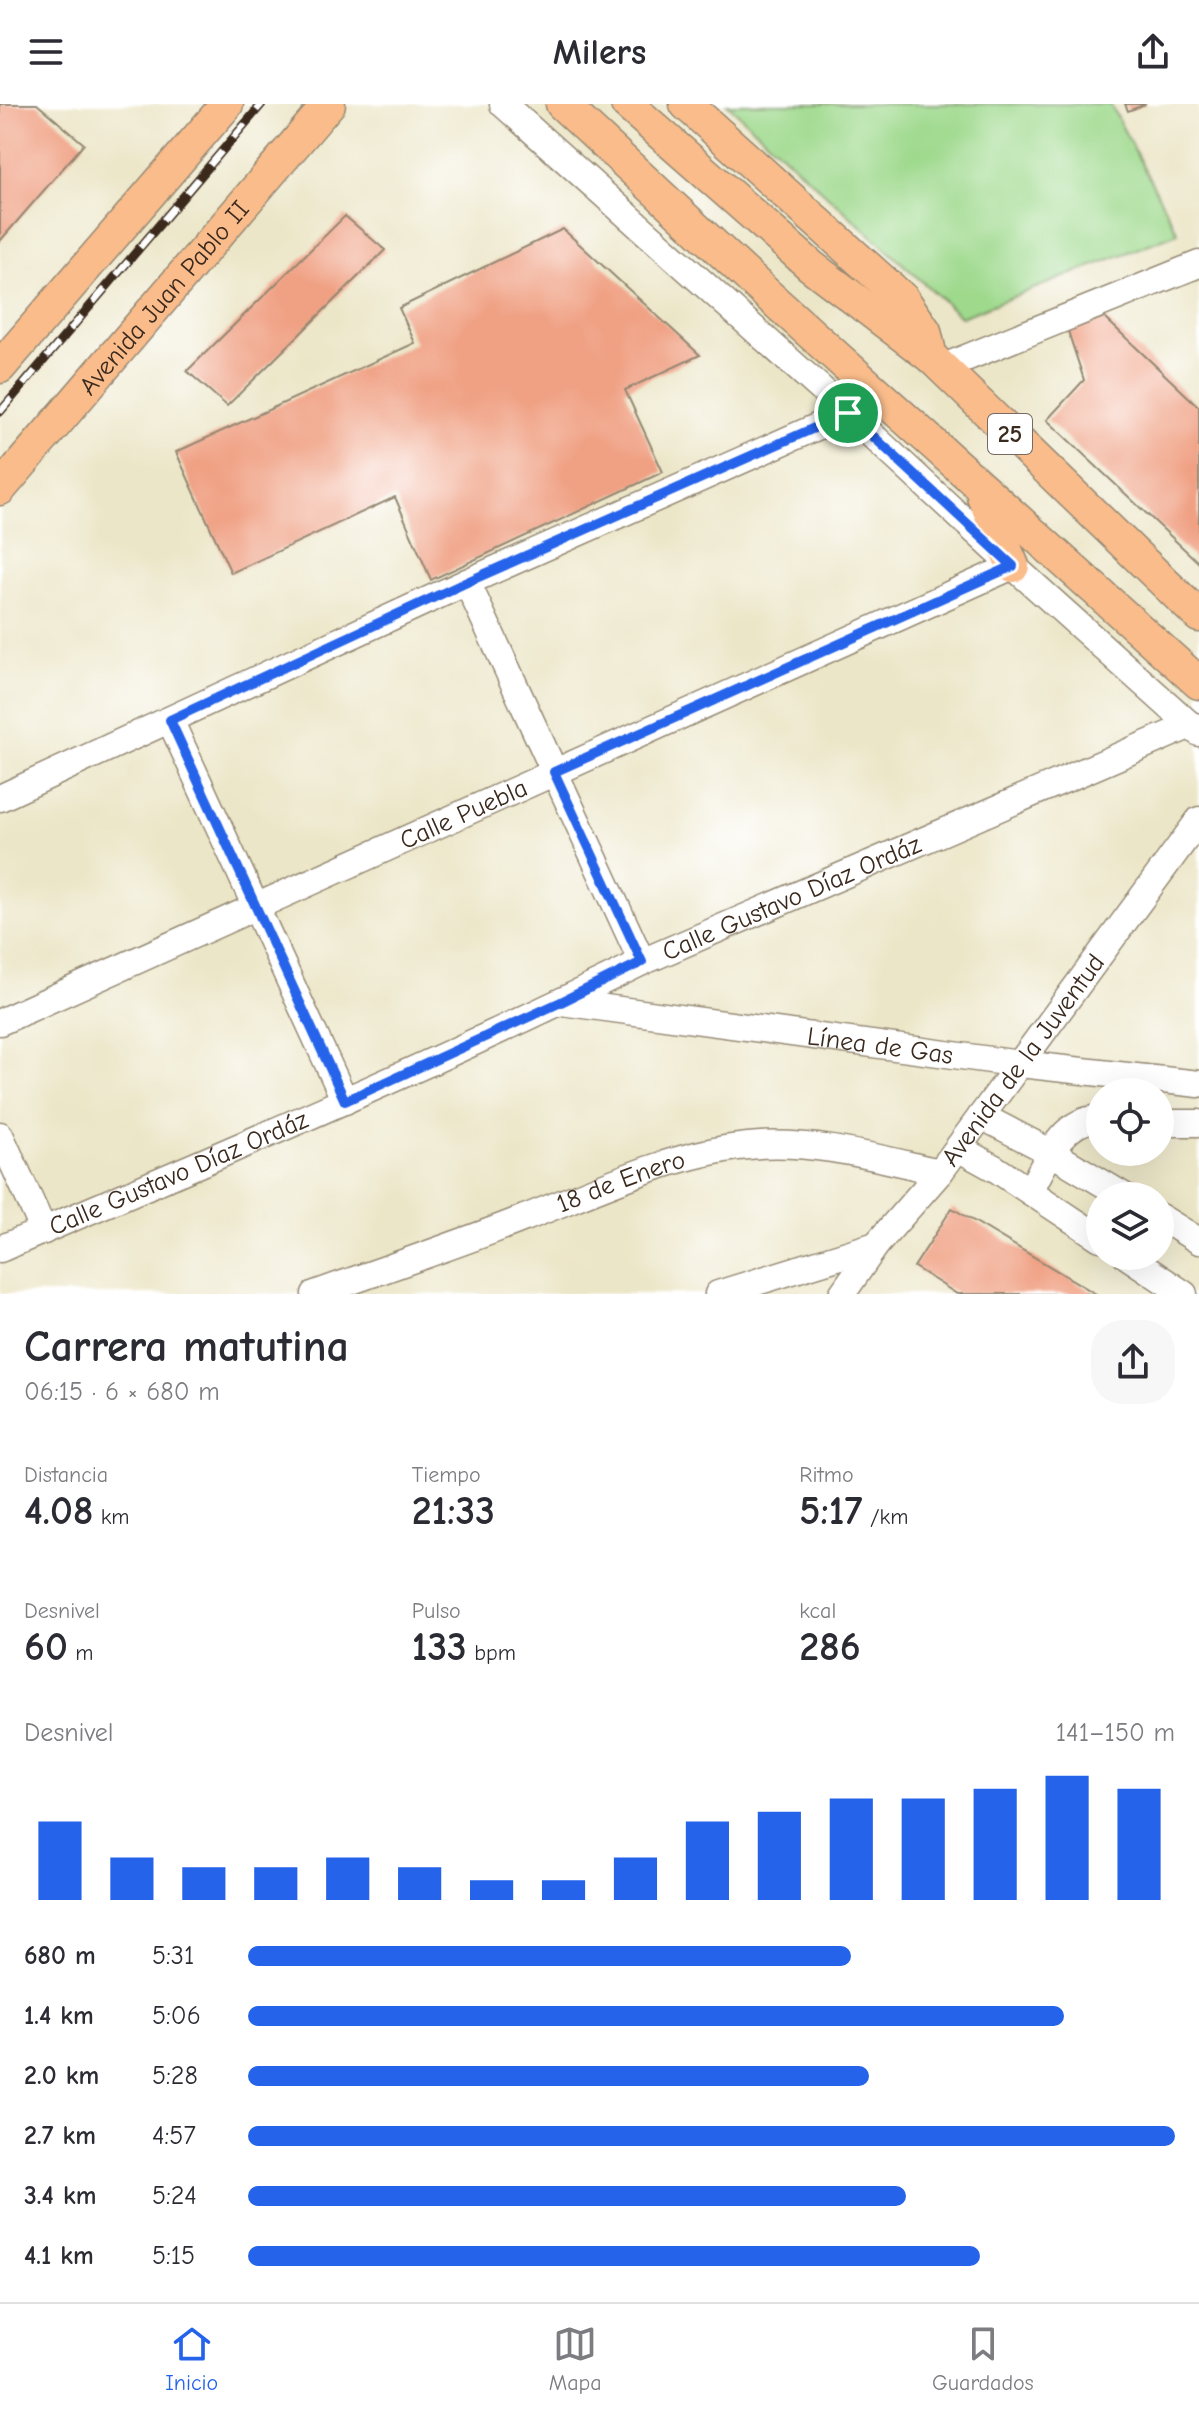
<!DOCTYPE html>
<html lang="es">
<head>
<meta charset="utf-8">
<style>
  :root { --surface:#fff; --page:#f7f7f7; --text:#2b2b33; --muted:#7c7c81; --line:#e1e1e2; --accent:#2563eb }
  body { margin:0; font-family:"Comic Neue",sans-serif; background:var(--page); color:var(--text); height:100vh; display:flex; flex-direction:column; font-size:30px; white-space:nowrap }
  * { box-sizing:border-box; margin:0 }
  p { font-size:26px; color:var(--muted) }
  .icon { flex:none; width:44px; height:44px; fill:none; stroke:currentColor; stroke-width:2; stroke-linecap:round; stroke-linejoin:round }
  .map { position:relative; height:1190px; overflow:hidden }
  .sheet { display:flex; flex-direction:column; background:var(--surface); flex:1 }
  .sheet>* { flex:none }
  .fabs { position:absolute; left:1086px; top:974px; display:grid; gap:16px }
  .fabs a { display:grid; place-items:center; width:88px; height:88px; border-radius:50%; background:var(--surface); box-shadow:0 8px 32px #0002; font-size:40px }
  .pin { position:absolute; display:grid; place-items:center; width:68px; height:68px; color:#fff; margin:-34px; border:4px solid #fff; border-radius:50%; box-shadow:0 2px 8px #0007 }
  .round { display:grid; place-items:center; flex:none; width:84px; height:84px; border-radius:32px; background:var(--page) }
  .head { display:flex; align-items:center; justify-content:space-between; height:136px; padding:0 24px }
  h1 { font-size:44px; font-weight:600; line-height:60px }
  .metrics { display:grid; grid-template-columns:repeat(3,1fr); gap:12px; height:136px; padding:8px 24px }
  .metrics div { display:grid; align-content:center }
  .metrics b { font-size:40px; font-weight:600 }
  .metrics small { font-size:22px; font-weight:400 }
  .metrics p { font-size:22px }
  .chart { height:224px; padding:16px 24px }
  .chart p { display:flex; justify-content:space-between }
  .chart svg { width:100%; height:144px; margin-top:8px; stroke:var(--accent); stroke-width:6 }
  ul { padding:0 24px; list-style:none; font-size:26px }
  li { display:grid; grid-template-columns:128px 96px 1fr; align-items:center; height:60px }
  li i { height:20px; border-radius:10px; background:var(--accent) }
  header { display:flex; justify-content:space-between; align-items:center; height:104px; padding:0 24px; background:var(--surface); font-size:36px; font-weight:600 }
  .tabs { display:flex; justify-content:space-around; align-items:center; height:112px; border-top:2px solid var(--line); background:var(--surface); font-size:22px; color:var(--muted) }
  .tabs a { display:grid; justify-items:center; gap:4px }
  .tabs .active { color:var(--accent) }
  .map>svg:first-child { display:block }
  .green { fill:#9ed98c; stroke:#6c8255; stroke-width:2 }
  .building { fill:#f0a184 }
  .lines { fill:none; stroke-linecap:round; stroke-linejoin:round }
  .minor-casing { stroke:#948873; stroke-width:29 }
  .major-casing { stroke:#948873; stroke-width:35 }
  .minor { stroke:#fff; stroke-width:26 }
  .major { stroke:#fabc8b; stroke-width:32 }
  .rail-casing { stroke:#3b2a1e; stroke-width:9 }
  .rail { stroke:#fff; stroke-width:6; stroke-dasharray:18; stroke-linecap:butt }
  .route-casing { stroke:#fff; stroke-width:16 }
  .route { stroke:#2563eb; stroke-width:10 }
  .labels { text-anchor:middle; stroke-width:8; stroke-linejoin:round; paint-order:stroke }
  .shield { fill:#fff; stroke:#766a62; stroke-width:2 }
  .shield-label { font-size:24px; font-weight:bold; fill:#3b2a1e }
  .street-label { font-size:26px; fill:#3b2a1e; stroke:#fff }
</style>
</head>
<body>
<header><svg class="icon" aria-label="menu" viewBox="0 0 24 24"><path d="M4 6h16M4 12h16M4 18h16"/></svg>Milers<svg class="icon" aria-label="share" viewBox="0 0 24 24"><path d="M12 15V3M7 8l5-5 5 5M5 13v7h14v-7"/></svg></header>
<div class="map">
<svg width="1199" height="1190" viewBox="0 0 1199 1190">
  <rect width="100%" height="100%" fill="#fff"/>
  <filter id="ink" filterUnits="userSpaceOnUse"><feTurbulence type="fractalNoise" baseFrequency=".0125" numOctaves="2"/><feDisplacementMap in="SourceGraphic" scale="16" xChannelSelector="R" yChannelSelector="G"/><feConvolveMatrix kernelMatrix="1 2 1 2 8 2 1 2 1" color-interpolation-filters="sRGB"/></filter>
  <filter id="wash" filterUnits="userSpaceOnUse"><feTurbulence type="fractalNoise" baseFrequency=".006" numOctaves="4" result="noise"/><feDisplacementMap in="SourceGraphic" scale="32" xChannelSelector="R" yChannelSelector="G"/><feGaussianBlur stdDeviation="1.8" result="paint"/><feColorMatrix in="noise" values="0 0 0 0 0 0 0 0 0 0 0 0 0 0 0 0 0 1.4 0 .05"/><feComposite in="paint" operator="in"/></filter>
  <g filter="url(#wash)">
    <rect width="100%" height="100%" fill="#ece6c8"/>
    <path class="green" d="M727,0H1110L1178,129L961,213Z"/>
    <g id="blocks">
      <path class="building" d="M0,0H37L84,40L0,137Z
        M1125,0H1146L1128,7Z
        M345,112L385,146L227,302L187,267Z
        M563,125L700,251L625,286L663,368L431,476L395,393L231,469L176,348L415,239L399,204Z
        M1104,213L1199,303V459L1047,316L1084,276L1068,227Z
        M952,1104L1096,1190H957L914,1163Z"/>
    </g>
  </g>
  <g filter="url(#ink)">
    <use href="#blocks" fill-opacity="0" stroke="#948873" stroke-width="2"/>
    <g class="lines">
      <g class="minor-casing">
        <g id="minor">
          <path d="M503,0L848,309L1013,462L1199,629"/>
          <path d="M941,264L1199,160"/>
          <path d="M467,478L642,858"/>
          <path d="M170,616L345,997"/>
          <path d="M0,694L467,478L848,309"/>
          <path id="s1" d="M561,898L1020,960L1199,980"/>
          <path id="s2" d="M0,918L1013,462"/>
          <path d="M981,1012L1052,1049L1124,1092"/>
          <path d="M1160,1019H1199"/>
          <path d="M0,1031L44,1127"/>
          <path d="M958,1044L996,1065L1100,1134"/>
          <path d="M1030,1087C1045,1060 1062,1013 1100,1015"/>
          <path d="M1160,1113L1199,1137"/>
          <path id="s3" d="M0,1145C216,1053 432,962 642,858L1191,621L1199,623"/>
          <path d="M1127,1152L1184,1190"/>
          <path id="s4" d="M315,1190C384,1165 454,1142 522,1115C592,1088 672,1049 748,1042C812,1035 878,1054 940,1068"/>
          <path d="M718,1190L876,1141"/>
          <path id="s5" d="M842,1190L876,1141L940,1068L1199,716"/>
        </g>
      </g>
      <g class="major-casing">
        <g id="major">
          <path d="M562,0L768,191L1199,579"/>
          <path d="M627,0L811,162L931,253L1199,512"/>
          <path d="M686,0L903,195L925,227L931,253"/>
          <path d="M0,263L227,0"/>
          <path id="s6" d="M0,385L329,0"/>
          <path d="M983,392L1013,462"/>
        </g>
      </g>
      <use href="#minor" class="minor"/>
      <use href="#major" class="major"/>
      <g class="rail-casing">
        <path id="rail" d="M0,308L262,0"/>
      </g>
      <use href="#rail" class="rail"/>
    </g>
  </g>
  <g class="lines" filter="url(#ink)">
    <g class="route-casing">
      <path id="route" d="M848,309L1013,462L554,668L642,858L561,898L345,997L170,616L467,478Z"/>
    </g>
    <use href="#route" class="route"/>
  </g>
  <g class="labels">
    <rect class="shield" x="988" y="310" width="44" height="40" rx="6"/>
    <g class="shield-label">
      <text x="1010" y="338">25</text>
    </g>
    <g class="street-label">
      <text dy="9" stroke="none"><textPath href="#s6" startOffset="252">Avenida Juan Pablo II</textPath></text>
      <text dy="9" stroke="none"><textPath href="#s2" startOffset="508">Calle Puebla</textPath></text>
      <text dy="9" stroke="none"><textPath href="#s3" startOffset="866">Calle Gustavo Díaz Ordáz</textPath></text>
      <text dy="9" stroke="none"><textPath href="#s1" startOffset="322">Línea de Gas</textPath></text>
      <text dy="9" stroke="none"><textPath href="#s5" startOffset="296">Avenida de la Juventud</textPath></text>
      <text dy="9" stroke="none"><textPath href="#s3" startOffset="194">Calle Gustavo Díaz Ordáz</textPath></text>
      <text dy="9" stroke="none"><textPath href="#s4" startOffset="326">18 de Enero</textPath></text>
    </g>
  </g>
</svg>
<div class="fabs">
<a><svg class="icon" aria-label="locate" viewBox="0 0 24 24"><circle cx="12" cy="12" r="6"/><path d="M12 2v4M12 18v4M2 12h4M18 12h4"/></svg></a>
<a><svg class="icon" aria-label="layers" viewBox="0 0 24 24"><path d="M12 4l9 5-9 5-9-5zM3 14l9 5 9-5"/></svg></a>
</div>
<div class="pin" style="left:848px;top:309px;background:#1e9e55"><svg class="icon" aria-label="arrive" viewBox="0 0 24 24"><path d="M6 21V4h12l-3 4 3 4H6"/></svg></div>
</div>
<section class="sheet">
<div class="head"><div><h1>Carrera matutina</h1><p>06:15 · 6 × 680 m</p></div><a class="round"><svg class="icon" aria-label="share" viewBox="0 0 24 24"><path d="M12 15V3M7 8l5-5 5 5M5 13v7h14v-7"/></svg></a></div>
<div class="metrics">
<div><p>Distancia</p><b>4.08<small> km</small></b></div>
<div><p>Tiempo</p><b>21:33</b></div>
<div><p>Ritmo</p><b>5:17<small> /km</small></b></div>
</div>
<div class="metrics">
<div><p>Desnivel</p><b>60<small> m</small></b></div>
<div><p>Pulso</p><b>133<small> bpm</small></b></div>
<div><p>kcal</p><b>286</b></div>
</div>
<div class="chart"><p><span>Desnivel</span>141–150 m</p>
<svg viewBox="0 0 160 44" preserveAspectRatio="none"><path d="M5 44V20M15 44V31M25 44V34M35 44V34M45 44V31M55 44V34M65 44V38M75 44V38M85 44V31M95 44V20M105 44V17M115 44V13M125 44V13M135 44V10M145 44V6M155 44V10"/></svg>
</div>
<ul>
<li><b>680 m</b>5:31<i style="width:65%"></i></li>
<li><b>1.4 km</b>5:06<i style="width:88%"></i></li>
<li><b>2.0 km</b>5:28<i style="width:67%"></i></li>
<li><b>2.7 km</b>4:57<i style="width:100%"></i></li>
<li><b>3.4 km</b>5:24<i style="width:71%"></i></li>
<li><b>4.1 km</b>5:15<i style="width:79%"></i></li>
</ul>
</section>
<nav class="tabs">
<a class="active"><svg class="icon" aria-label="home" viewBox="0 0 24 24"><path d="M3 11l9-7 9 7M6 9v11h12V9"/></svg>Inicio</a>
<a><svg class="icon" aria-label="map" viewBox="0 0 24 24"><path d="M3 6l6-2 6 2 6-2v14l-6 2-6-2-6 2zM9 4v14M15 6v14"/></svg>Mapa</a>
<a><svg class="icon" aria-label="saved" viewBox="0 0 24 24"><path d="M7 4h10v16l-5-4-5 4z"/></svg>Guardados</a>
</nav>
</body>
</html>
